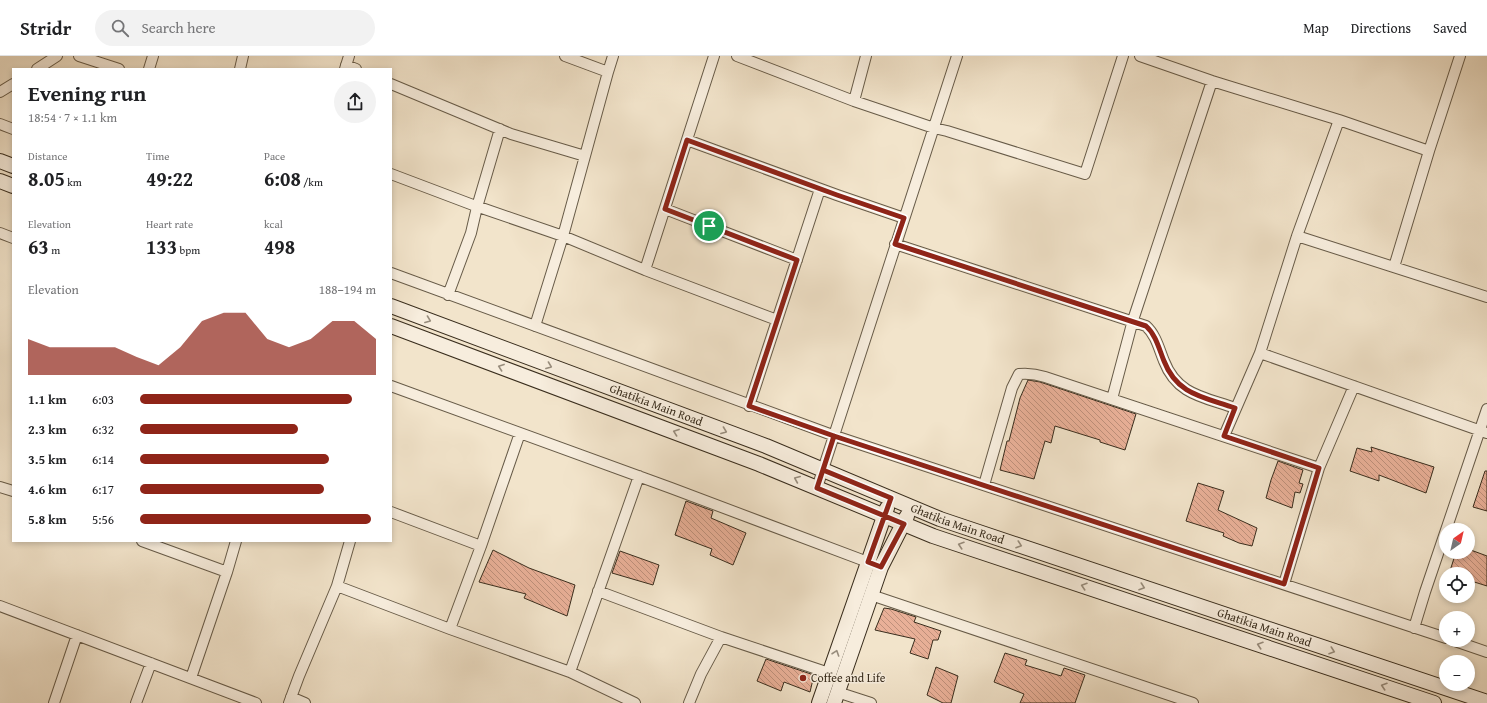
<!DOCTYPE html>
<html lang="en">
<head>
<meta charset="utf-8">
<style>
  :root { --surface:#fff; --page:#f2f2f2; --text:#202124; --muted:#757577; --line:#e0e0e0; --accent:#8f2418 }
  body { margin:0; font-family:"Gentium Book Plus",serif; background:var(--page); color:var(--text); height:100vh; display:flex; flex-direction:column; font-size:15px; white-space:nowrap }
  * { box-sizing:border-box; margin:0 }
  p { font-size:13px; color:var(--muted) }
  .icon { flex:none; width:22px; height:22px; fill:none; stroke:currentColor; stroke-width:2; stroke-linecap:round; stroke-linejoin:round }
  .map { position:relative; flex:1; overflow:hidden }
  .panel { position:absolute; left:12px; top:12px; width:380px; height:474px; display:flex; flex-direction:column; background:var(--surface); border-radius:0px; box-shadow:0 2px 6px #0003 }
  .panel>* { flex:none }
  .needle { width:26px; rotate:34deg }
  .buttons { position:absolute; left:1439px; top:467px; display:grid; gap:8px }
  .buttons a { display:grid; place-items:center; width:36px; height:36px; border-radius:50%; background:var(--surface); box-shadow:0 2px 6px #0003; font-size:20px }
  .pin { position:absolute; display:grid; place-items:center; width:34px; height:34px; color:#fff; margin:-17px; border:2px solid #fff; border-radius:50%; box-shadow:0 1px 4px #0007 }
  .round { display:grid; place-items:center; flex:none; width:42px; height:42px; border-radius:21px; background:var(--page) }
  .overview { display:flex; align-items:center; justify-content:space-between; height:68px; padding:0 16px }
  h1 { font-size:22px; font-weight:700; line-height:30px }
  .stats { display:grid; grid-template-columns:repeat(3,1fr); gap:6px; height:68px; padding:4px 16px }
  .stats div { display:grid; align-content:center }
  .stats b { font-size:20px; font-weight:700 }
  .stats small { font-size:11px; font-weight:400 }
  .stats p { font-size:11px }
  .chart { height:112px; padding:8px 16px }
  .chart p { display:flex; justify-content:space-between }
  .chart svg { width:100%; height:72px; margin-top:4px; fill:var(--accent); opacity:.7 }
  ul { padding:0 16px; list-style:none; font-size:13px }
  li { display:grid; grid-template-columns:64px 48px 1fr; align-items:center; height:30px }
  li i { height:10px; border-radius:5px; background:var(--accent) }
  header { display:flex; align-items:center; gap:24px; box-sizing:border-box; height:56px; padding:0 20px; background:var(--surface); border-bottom:1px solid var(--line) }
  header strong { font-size:19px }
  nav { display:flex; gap:22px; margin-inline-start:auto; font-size:14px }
  .search { width:280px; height:36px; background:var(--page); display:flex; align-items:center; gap:10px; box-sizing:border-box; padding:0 14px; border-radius:22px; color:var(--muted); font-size:15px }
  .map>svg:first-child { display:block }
  .building { fill:url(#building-back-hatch); stroke:#392d1d }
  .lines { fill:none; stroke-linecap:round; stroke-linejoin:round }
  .street-casing { stroke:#675b48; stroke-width:12 }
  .secondary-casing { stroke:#392d1d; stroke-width:16 }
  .street { stroke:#f7eddd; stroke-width:10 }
  .secondary { stroke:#f7eddd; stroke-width:14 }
  .oneway { stroke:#988d7d }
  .route-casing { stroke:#fff; stroke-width:8 }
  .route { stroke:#8f2418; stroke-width:5 }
  .poi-dot { fill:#8f2418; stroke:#f7eddd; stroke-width:1.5 }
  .labels { text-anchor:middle; stroke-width:3; stroke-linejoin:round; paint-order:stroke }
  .street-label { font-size:12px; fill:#392d1d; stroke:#f7eddd }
  .poi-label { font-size:12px; fill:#392d1d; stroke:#f7eddd; text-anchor:start }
</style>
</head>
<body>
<header>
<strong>Stridr</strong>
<div class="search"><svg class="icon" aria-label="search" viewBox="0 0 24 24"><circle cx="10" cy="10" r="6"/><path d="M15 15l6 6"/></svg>Search here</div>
<nav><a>Map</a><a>Directions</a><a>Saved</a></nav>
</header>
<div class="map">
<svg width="1487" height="647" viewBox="0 0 1487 647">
  <defs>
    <pattern id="building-back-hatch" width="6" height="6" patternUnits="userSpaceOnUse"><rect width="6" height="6" fill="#e9b098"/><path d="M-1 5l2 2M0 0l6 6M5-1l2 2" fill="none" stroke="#be907b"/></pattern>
  </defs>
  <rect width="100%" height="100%" fill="#f2e4cb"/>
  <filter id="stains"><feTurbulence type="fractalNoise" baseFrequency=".005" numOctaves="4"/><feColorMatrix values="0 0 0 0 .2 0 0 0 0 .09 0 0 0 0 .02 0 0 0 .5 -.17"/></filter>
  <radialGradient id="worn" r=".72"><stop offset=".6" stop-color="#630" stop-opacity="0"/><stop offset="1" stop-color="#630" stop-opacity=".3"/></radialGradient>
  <path class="building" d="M1028,324L1040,326L1136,358L1125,394L1100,386V384L1055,370L1051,387L1045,385L1034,423L1000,414L1007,385H1009L1020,342Z
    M1371,391L1434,411L1426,437L1379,419V425L1350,415L1357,392L1372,396Z
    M1278,405L1303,414L1299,427L1303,428L1300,437L1295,436L1292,452L1266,442L1271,424Z
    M1485,415H1487V455L1473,451Z
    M1198,427L1224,435L1218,454L1257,472L1252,490L1239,487L1223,480L1224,477L1186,465Z
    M686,445L713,455L711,462L746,477L733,509L710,499L712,493L675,479Z
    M1468,493L1487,500V530L1468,524V518H1449L1456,496H1468Z
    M493,494L529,512L575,529L567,560L524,542L526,538L479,526Z
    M620,495L659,509L653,529L612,517Z
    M884,552L891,553L916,561L914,566L941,575L938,584H933L928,603L910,597L915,583L875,574Z
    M1005,597L1027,604L1025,609L1061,620L1064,612L1085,619L1075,647H1020L1024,638L994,626Z
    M766,603L814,619L810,636L784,626L781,635L757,625Z
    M936,611L958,620L951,647H943L927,639Z"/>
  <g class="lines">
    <g class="street-casing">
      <path id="street" d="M79,0L119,13
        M565,0L608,16L613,0
        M737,0L854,45L934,72L947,75L1085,118L1123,0
        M1140,0L1212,25L1339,64
        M346,9L356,13
        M37,13L57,0
        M149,13L153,0
        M240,13L243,0
        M345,13L349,0
        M391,28L511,78L585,100L608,16
        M0,36L13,28
        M854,45L866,0
        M0,68L13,73
        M687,84L837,139L904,162
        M1429,95L1460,0
        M391,118L473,149L563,180L645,214L777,264
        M665,153L797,204
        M0,177L13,182
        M1297,180L1339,64L1429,95L1394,211
        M895,188L1146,270C1156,279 1159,293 1164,305C1177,339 1204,341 1235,352
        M645,214L714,0
        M391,217L835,380L1446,582
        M448,239L471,177L477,151L500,73
        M535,270L563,180L585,100
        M1260,297L1487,377
        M391,330L671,432L873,508
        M1112,343L1133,264L1212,25
        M749,350L820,133
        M1224,380L1260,297L1297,180L1487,241
        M984,429L1012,332L1019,318C1029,317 1036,318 1045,321L1319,412
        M0,431L13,435
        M817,432L957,0
        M391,456L481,490
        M142,485L227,516L236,485
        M1284,528L1319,412L1354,330
        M337,530L350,485
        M598,535L721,581
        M871,539L1193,647
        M0,550L256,647
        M1414,572L1425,536L1487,353
        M450,573L481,490L520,377
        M1452,584L1487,596
        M570,616L639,420
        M191,622L227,516
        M837,636L871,647
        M291,641L305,647
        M54,647L77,579
        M136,647L151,607
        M289,647L299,620L337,530L450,573L570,616L635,647
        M689,647L701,618L721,581L829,617"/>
    </g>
    <g class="secondary-casing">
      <g id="secondary">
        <path d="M0,105L13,110"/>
        <path d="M0,125L13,130"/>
        <path id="s1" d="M391,250L766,390L940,463L1487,646"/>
        <path d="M391,270L759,408L933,480L1434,647"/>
        <path d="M819,647L887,452"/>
        <path d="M834,647L881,511L907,460"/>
      </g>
    </g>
    <use href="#street" class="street"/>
    <use href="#secondary" class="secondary"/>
  </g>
  <defs><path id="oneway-chevron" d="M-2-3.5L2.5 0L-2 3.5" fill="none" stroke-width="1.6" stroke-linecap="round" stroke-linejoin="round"/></defs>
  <g class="oneway">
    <use href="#oneway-chevron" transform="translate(428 264) rotate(21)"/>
    <use href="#oneway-chevron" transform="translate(549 310) rotate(21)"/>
    <use href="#oneway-chevron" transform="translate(501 311) rotate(-160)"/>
    <use href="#oneway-chevron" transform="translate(724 375) rotate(21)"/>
    <use href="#oneway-chevron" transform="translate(676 376) rotate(-160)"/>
    <use href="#oneway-chevron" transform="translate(797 423) rotate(-157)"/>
    <use href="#oneway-chevron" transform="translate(961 489) rotate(-162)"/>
    <use href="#oneway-chevron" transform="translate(1019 489) rotate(19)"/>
    <use href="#oneway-chevron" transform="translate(1084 530) rotate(-162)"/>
    <use href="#oneway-chevron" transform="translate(1142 531) rotate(19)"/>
    <use href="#oneway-chevron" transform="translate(1260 589) rotate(-162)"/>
    <use href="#oneway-chevron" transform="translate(1332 595) rotate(19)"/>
    <use href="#oneway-chevron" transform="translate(836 597) rotate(-71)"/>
    <use href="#oneway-chevron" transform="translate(1384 630) rotate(-162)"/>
  </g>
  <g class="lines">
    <g class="route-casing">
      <path id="route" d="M709,170L797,204L749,350L834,380L823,414L891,442L868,506L881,511L904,468C875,456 846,444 817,432L834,380L1284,528L1319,412L1224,380L1235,352C1204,341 1177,339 1164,305C1159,293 1156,279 1146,270L895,188L904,162L837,139L687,84L665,153L709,170"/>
    </g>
    <use href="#route" class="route"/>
  </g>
  <circle class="poi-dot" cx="803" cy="622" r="4"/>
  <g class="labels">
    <g class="street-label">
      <text dy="4" stroke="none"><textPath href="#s1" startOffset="283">Ghatikia Main Road</textPath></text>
      <text dy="4" stroke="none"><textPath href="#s1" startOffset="607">Ghatikia Main Road</textPath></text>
      <text dy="4" stroke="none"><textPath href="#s1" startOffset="931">Ghatikia Main Road</textPath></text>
    </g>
    <g class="poi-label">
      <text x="811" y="626">Coffee and Life</text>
    </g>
  </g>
  <rect width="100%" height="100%" filter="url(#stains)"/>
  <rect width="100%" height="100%" fill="url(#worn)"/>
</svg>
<div class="buttons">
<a><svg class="needle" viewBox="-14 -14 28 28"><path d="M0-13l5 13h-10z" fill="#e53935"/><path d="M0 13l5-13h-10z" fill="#757577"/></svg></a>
<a><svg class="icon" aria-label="locate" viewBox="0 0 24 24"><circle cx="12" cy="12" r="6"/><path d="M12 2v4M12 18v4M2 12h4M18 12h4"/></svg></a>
<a>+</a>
<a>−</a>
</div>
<div class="pin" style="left:709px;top:170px;background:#1e9e55"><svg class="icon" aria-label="arrive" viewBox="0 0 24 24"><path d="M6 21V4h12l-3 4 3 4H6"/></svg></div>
<section class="panel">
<div class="overview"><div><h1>Evening run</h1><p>18:54 · 7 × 1.1 km</p></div><a class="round"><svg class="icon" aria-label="share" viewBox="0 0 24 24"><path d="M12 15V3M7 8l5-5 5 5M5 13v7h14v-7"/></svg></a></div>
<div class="stats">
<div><p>Distance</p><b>8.05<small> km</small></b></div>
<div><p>Time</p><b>49:22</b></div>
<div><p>Pace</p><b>6:08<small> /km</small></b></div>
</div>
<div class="stats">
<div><p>Elevation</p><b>63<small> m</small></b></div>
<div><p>Heart rate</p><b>133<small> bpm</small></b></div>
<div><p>kcal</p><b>498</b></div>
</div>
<div class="chart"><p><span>Elevation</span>188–194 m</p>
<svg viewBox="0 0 160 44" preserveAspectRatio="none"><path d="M0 44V22L10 27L20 27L30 27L40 27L50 33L60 38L70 27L80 11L90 6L100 6L110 22L120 27L130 22L140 11L150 11L160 22V44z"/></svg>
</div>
<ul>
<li><b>1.1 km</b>6:03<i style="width:90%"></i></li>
<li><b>2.3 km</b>6:32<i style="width:67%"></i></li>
<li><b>3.5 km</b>6:14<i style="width:80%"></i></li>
<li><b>4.6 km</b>6:17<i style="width:78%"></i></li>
<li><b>5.8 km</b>5:56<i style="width:98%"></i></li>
</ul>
</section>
</div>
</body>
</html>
